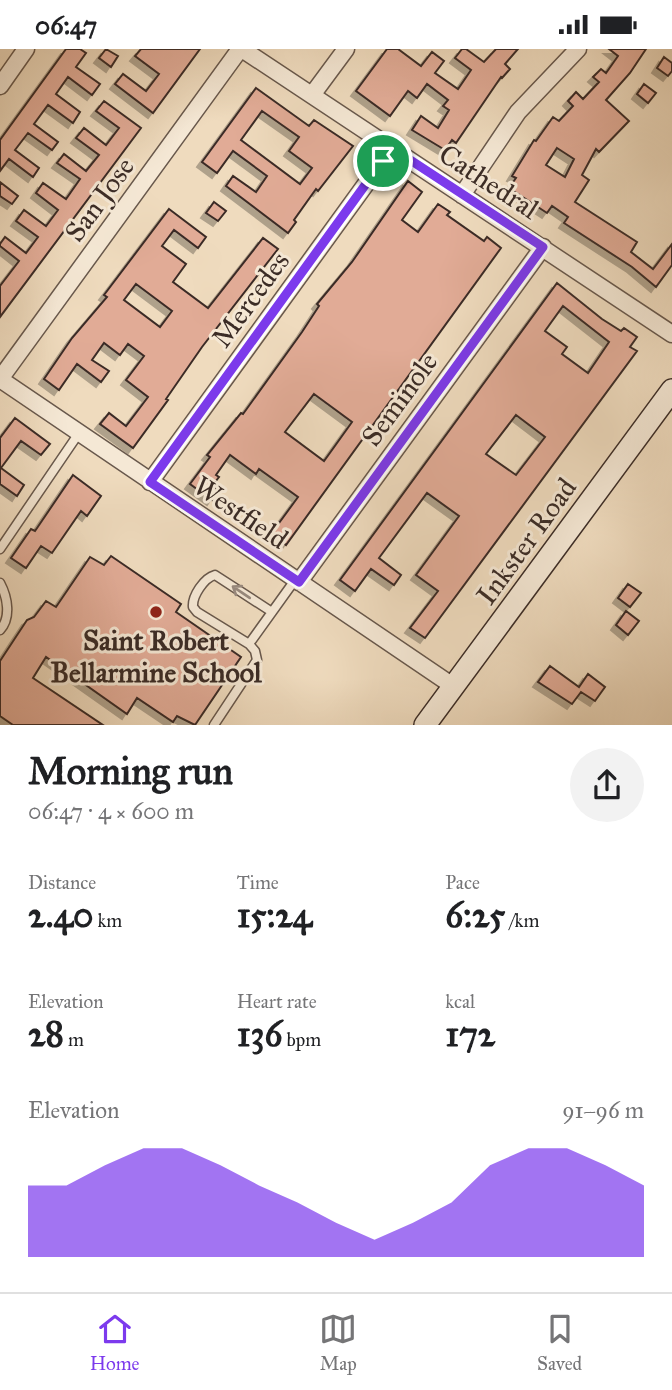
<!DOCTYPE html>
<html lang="en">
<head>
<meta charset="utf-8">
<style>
  :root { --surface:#fff; --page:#f2f2f2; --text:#202124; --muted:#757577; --line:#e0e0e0; --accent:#7c3aed }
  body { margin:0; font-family:"IM FELL Great Primer",serif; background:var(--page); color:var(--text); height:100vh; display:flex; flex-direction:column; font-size:26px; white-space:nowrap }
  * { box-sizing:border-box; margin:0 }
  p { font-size:23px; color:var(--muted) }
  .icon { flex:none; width:38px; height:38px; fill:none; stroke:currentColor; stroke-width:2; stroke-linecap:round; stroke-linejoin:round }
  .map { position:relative; height:676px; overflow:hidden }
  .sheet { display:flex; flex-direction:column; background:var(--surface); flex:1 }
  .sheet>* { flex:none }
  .pin { position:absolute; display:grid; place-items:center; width:60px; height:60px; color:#fff; margin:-30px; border:4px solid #fff; border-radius:50%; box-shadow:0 2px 7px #0007 }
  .round { display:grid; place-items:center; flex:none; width:74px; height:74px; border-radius:37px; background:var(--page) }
  .summary { display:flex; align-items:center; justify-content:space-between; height:119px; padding:0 28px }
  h1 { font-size:38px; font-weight:700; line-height:52px }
  .stats { display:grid; grid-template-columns:repeat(3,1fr); gap:10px; height:119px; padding:7px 28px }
  .stats div { display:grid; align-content:center }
  .stats b { font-size:35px; font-weight:700 }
  .stats small { font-size:19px; font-weight:400 }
  .stats p { font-size:19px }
  .chart { height:196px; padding:14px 28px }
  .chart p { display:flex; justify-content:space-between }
  .chart svg { width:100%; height:126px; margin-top:7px; fill:var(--accent); opacity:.7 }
  .status { display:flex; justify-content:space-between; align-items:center; height:49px; padding:0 35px; background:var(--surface); direction:ltr }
  .status svg { height:19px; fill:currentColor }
  .tab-bar { display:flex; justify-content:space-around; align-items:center; height:98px; border-top:2px solid var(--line); background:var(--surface); font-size:19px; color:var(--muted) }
  .tab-bar a { display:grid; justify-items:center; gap:4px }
  .tab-bar .current { color:var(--accent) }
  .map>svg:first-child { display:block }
  .building { fill:#e1ab96; stroke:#3b2c26; stroke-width:2; fill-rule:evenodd; filter:url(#shadow) }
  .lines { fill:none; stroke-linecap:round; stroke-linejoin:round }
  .service-casing { stroke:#68584c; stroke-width:11 }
  .minor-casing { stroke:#68584c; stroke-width:19 }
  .secondary-casing { stroke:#3b2c26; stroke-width:24 }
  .service { stroke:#f5e8d5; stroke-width:8 }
  .minor { stroke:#f5e8d5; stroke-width:16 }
  .secondary { stroke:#f5e8d5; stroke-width:21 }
  .oneway { stroke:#988a7e }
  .route-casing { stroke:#fff; stroke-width:14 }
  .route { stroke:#7c3aed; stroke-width:9 }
  .poi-dot { fill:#8f2418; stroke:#f5e8d5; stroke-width:2.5 }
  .labels { text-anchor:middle; stroke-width:6; stroke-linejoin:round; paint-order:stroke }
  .street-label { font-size:28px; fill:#3b2c26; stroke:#f5e8d5 }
  .poi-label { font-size:28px; font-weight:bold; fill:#3b2c26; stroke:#f5e8d5 }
</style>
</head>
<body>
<div class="status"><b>06:47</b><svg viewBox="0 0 49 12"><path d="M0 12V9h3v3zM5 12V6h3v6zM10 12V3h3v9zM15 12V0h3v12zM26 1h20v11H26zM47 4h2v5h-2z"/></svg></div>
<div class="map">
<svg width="672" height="676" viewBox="0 0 672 676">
  <defs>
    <filter id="shadow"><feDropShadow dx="-5" dy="5" stdDeviation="0" flood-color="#0004"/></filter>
  </defs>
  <rect width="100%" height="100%" fill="#efdbbe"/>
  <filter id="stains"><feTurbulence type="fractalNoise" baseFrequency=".00286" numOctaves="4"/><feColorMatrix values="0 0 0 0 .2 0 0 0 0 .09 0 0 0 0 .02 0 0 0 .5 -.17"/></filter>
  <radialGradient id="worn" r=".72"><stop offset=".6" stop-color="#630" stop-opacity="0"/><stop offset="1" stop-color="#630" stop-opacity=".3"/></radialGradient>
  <path class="building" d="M66,0H80L86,4L76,18L100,35L92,46L68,28L56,45L80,63L73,74L48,56L34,75L58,93L52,101L28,84L15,101L39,119L33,128L9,110L0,122V91Z
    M106,0L118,7L111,18L99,9Z
    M141,0H200L153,64L115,35L123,25L146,42L159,25L135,7Z
    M387,0H398L421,17L432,3L444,12L435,24L458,40L471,21L455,9L462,0H466L484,13L496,0H518L505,15L510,20L502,29L501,28L456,94L452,91L445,101L412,81L421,67L438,79L449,61L443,57L448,51L427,35L417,49L408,42L390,67L356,42Z
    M609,0H646L630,24L606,51L629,72L599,103L596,100L582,126L589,131L575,153L637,193L631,203L653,220L672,195V216L656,238L632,218L564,174L568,168L552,157L547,164L509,139L516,129L512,127L534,91L536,92L553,68L559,72L573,57L568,52L576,43L583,50L599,33L593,28L601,20L606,24L618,7ZM557,99L574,110L565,128L546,116Z
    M664,8L672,14V22L668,27L657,19Z
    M644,35L656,44L648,54L637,45Z
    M256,39L309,77L314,71L353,97L318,142L316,140L294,171L296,173L288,184L226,137L233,127L256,143L267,127L233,102L217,124L202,113ZM262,62L299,88L289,102L312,119L300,135L241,91Z
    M104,52L141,79L0,268V237L19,212L0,197V195L5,188L26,204L38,188L16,172L24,161L46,177L58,161L36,144L43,134L66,150L80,130L57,114L64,105L86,122L99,106L76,89L84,79L106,96L119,79L96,62Z
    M408,132L422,143L402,171L418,183L438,155L450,163L447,166L484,192L487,188L501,199L286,496L271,485L298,448L259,420L256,425L230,406L216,426L219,428L212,437L218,442L212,451L190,435L210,408L207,406L241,364L243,365L302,283L319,257L317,255L352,213ZM314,345L352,373L324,412L285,383Z
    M0,133L18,147L12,155L0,147Z
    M214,153L226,162L218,172L206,164Z
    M169,160L206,188L198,199L174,181L162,197L186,215L173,233L208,259L263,189L278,200L202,298L166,350L168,351L133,399L100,375L109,364L126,377L148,348L126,331L144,307L128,295L120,306L104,294L92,311L109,322L101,333L77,315L59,341L44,330L72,289L107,248L104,246ZM136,235L172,262L160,278L124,251Z
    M557,234L602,270L621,282L624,279L637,288L630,298L637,302L425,589L410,579L438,542L416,526L459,467L427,444L379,509L401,526L394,536L371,520L355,542L340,531ZM563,257L609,293L588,324L562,305L567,298L545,282ZM516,366L545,388L516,426L486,405Z
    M15,369L50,395L41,406L21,392L1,419L24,436L17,447L0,435V389Z
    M73,426L101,447L87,467L81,462L52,504L41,497L26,519L11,509L31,480L35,482Z
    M111,507L181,555L176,563L241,608L195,676L177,667L173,673L137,649L127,665L46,608L33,629L103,676H13L0,667V612L27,571L34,568L46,552L56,558L90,508L104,516Z
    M628,535L641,544L630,558L618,549Z
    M626,562L639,572L628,586L616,576Z
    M550,617L579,638L588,625L605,638L595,652L581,643L572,655L538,633Z"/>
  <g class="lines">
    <g class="service-casing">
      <path id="service" d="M0,500L79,384
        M0,534C8,549 11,569 0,581
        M249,595L197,563L193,558C192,547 204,529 215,526L272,563
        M214,676L257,611L255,602L249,595L295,531"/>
    </g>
    <g class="minor-casing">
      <path id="minor" d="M240,0L0,330L453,637
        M242,0L672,285
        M0,37L26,0
        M312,46L346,0
        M462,146L518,63L578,0
        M150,433L392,99
        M299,533L543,198"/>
    </g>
    <g class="secondary-casing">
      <path id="secondary" d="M425,676L672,341"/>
    </g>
    <use href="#service" class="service"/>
    <use href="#minor" class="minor"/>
    <use href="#secondary" class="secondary"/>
  </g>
  <defs><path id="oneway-shaft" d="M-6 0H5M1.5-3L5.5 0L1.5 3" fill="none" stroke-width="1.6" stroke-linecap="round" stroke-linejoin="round" transform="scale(1.75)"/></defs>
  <use class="oneway" href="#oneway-shaft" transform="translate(241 543) rotate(-146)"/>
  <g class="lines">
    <g class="route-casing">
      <path id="route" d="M392,99L543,198L299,533L150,433Z"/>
    </g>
    <use href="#route" class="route"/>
  </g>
  <circle class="poi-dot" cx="156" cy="563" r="7"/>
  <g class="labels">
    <g class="street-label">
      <text transform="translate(489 132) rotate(33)" y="10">Cathedral</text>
      <text transform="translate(99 150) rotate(-54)" y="10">San Jose</text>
      <text transform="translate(250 250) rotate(-54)" y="10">Mercedes</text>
      <text transform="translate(399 350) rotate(-54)" y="10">Seminole</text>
      <text transform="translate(241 463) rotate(34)" y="10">Westfield</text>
      <text transform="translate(526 492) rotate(-54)" y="10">Inkster Road</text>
    </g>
    <g class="poi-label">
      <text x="156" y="601">Saint Robert<tspan x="156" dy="32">Bellarmine School</tspan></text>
    </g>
  </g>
  <rect width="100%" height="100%" filter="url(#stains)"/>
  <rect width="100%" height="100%" fill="url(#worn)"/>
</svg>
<div class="pin" style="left:383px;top:112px;background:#1e9e55"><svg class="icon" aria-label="arrive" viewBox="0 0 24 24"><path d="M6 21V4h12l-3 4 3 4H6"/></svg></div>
</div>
<section class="sheet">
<div class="summary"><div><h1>Morning run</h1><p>06:47 · 4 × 600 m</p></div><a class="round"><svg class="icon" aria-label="share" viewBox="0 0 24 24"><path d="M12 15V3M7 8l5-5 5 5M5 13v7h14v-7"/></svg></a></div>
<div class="stats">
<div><p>Distance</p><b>2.40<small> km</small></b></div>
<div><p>Time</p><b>15:24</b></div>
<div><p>Pace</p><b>6:25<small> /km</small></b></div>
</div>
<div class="stats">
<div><p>Elevation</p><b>28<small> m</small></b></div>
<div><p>Heart rate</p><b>136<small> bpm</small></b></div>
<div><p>kcal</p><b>172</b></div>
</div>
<div class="chart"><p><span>Elevation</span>91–96 m</p>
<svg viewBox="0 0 160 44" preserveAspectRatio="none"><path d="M0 44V19L10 19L20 12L30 6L40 6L50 12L60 19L70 25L80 32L90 38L100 32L110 25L120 12L130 6L140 6L150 12L160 19V44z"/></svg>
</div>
</section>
<nav class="tab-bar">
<a class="current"><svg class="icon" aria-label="home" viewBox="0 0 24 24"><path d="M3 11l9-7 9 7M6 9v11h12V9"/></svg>Home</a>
<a><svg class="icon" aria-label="map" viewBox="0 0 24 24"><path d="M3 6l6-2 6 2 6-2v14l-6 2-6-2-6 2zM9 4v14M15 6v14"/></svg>Map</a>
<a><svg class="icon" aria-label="saved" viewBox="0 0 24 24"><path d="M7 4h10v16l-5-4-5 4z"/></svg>Saved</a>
</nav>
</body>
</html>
